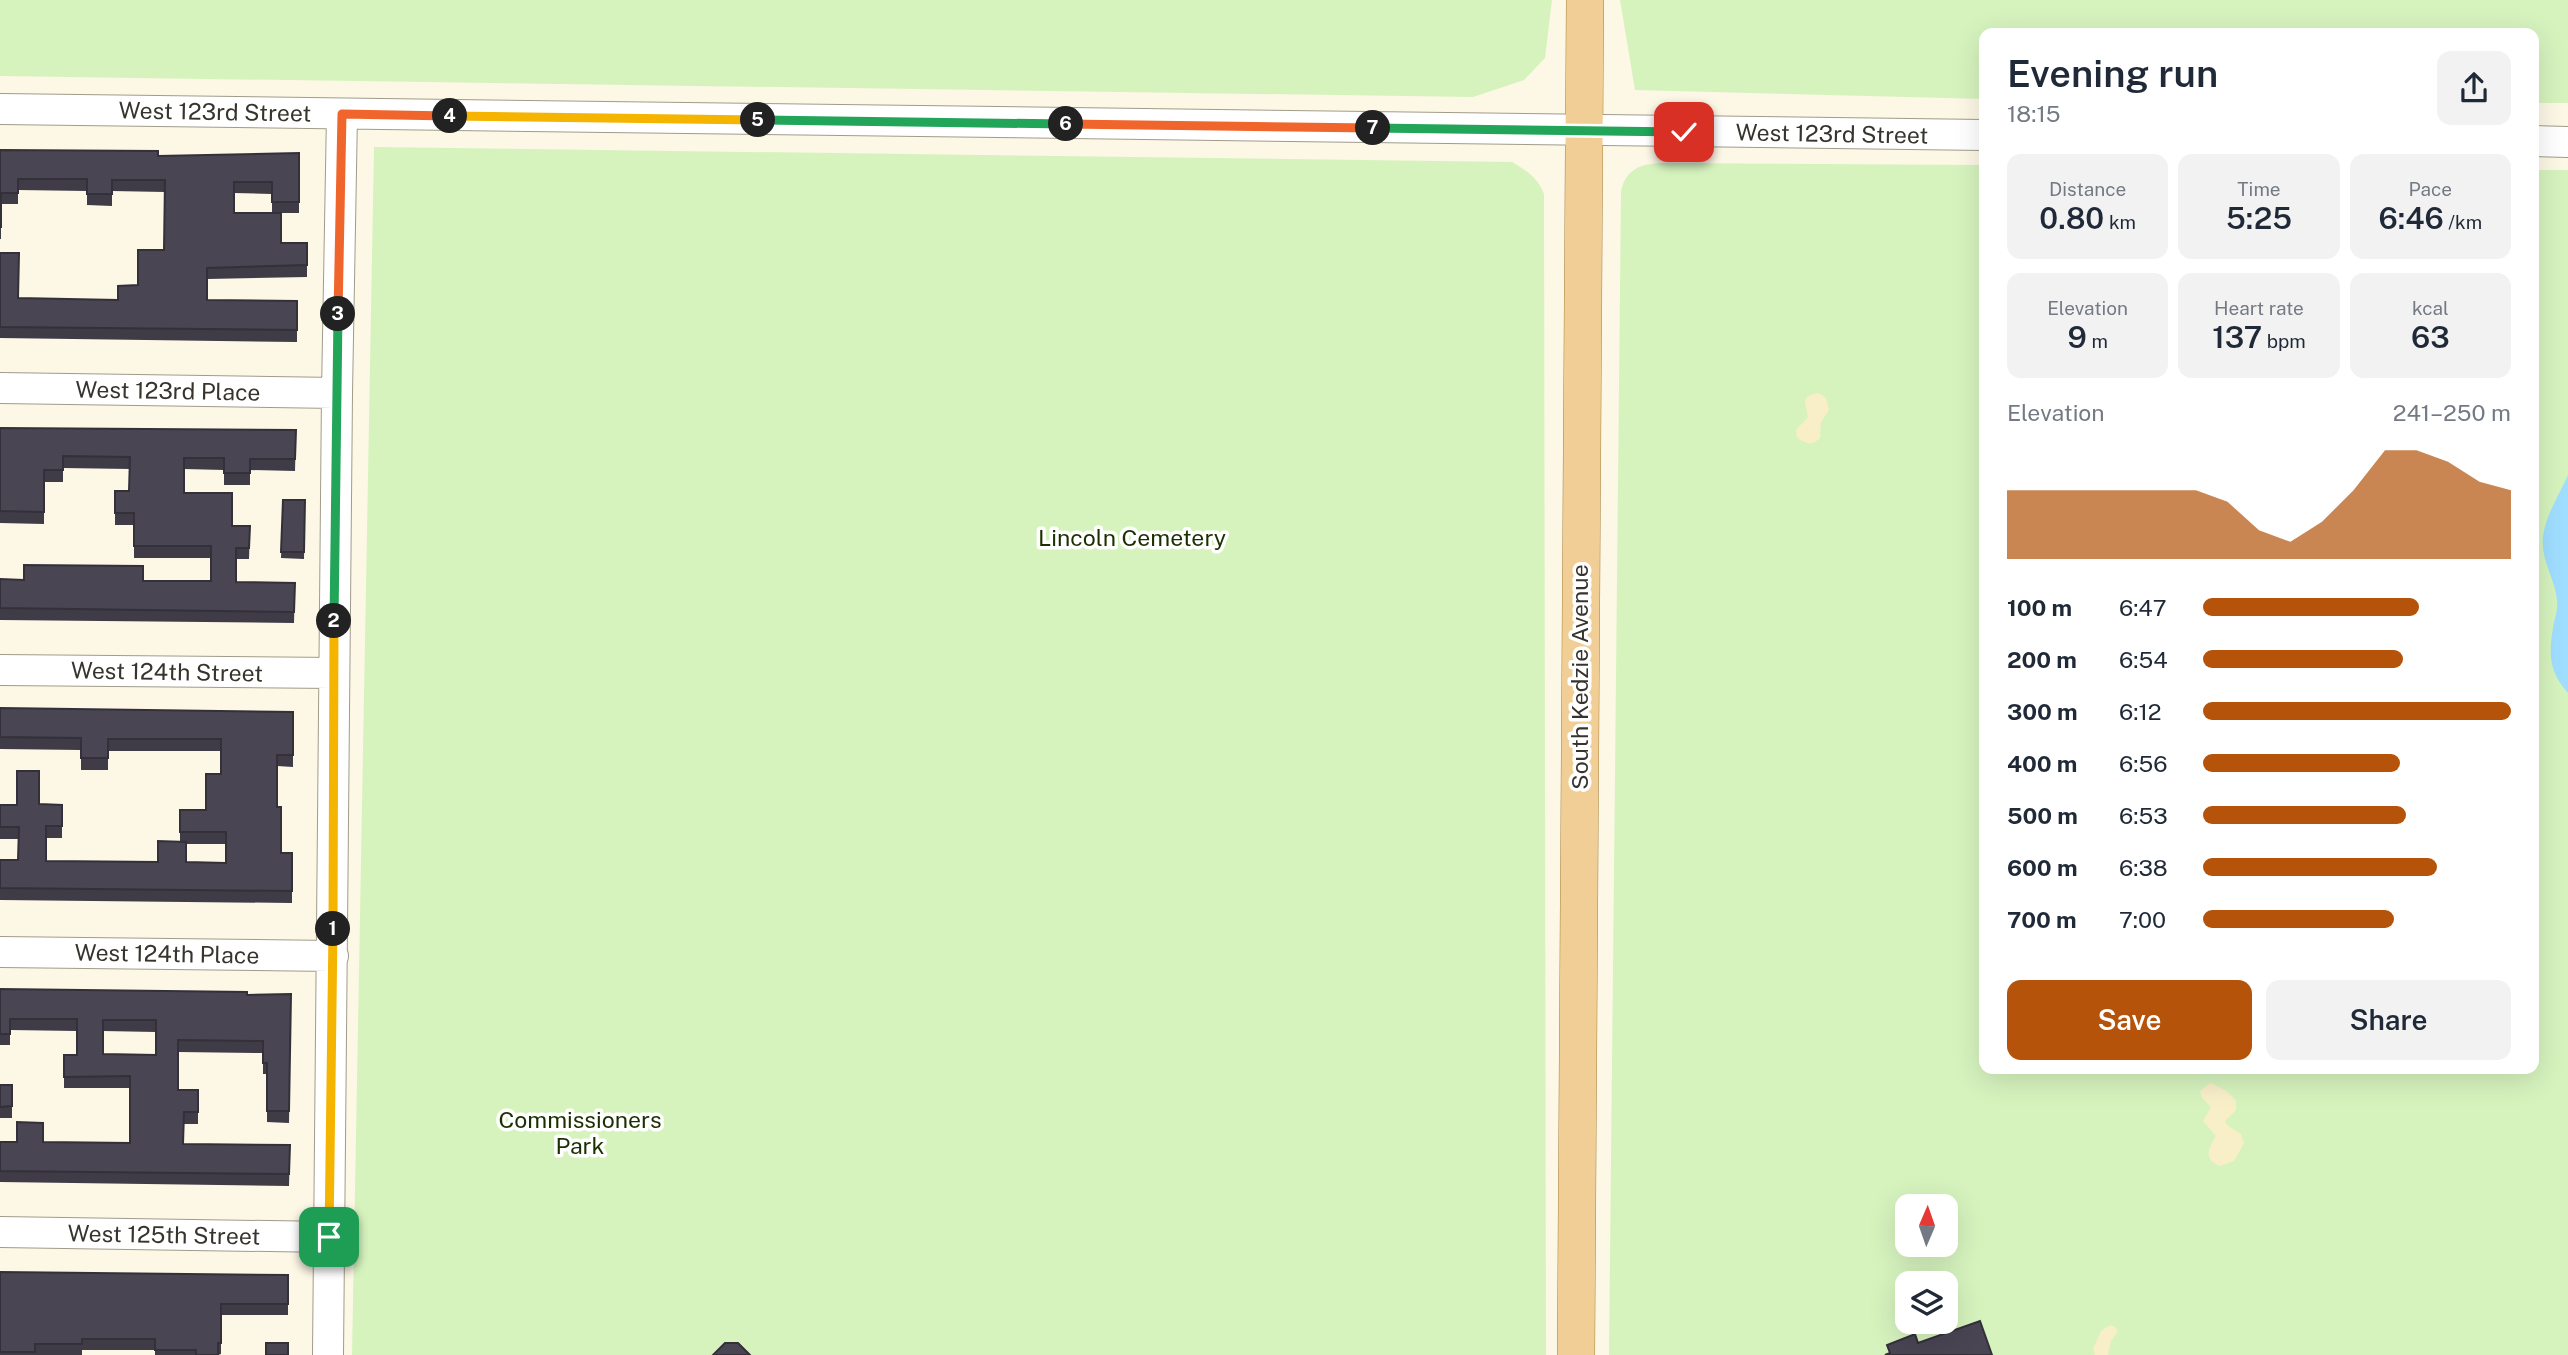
<!DOCTYPE html>
<html lang="en">
<head>
<meta charset="utf-8">
<style>
  :root { --surface:#fff; --page:#f2f2f3; --text:#1f2937; --muted:#747a83; --accent:#b45309 }
  body { margin:0; font-family:"Public Sans",sans-serif; background:var(--page); color:var(--text); height:100vh; display:flex; flex-direction:column; font-size:26px; white-space:nowrap }
  * { box-sizing:border-box; margin:0 }
  p { font-size:23px; color:var(--muted) }
  .icon { flex:none; width:38px; height:38px; fill:none; stroke:currentColor; stroke-width:2; stroke-linecap:round; stroke-linejoin:round }
  .map { position:relative; flex:1; overflow:hidden }
  .panel { position:absolute; left:1979px; top:28px; width:560px; height:1046px; display:flex; flex-direction:column; background:var(--surface); border-radius:14px; box-shadow:0 7px 28px #0002 }
  .panel>* { flex:none }
  .needle { width:46px; rotate:2deg }
  .fabs { position:absolute; left:1895px; top:1194px; display:grid; gap:14px }
  .fabs a { display:grid; place-items:center; width:63px; height:63px; border-radius:14px; background:var(--surface); box-shadow:0 7px 28px #0002; font-size:35px }
  .pin { position:absolute; display:grid; place-items:center; width:60px; height:60px; color:#fff; margin:-30px; border-radius:14px; box-shadow:0 4px 10px #0006 }
  .km { position:absolute; width:35px; height:35px; margin:-18px; border-radius:50%; background:#222; color:#fff; font-size:19px; line-height:35px; text-align:center }
  .round { display:grid; place-items:center; flex:none; width:74px; height:74px; border-radius:14px; background:var(--page) }
  .overview { display:flex; align-items:center; justify-content:space-between; height:119px; padding:0 28px }
  h1 { font-size:38px; font-weight:600; line-height:52px }
  .metrics { display:grid; grid-template-columns:repeat(3,1fr); gap:10px; height:119px; padding:7px 28px }
  .metrics div { display:grid; align-content:center; border-radius:14px; background:var(--page); text-align:center }
  .metrics b { font-size:30px; font-weight:600 }
  .metrics small { font-size:19px; font-weight:400 }
  .metrics p { font-size:19px }
  .chart { height:196px; padding:14px 28px }
  .chart p { display:flex; justify-content:space-between }
  .chart svg { width:100%; height:126px; margin-top:7px; fill:var(--accent); opacity:.7 }
  .primary-button { display:flex; gap:14px; margin-top:auto; padding:14px 28px }
  .primary-button a { flex:1; height:80px; border-radius:14px; background:var(--accent); color:#fff; font-size:28px; font-weight:600; line-height:80px; text-align:center }
  .primary-button a+a { background:var(--page); color:var(--text) }
  ul { padding:0 28px; list-style:none; font-size:23px }
  li { display:grid; grid-template-columns:112px 84px 1fr; align-items:center; height:52px }
  li i { height:18px; border-radius:9px; background:var(--accent) }
  .map>svg:first-child { display:block }
  .green { fill:#d6f3be; fill-rule:evenodd }
  .sand { fill:#f8eec8 }
  .water { fill:#a0deff }
  .lines { fill:none; stroke-linecap:round; stroke-linejoin:round }
  .minor-casing { stroke:#a09b8b; stroke-width:32 }
  .major-casing { stroke:#a98343; stroke-width:38 }
  .minor { stroke:#fff; stroke-width:30 }
  .major { stroke:#f0ce95; stroke-width:37 }
  .wall { fill:#3f3b47; fill-rule:evenodd }
  .building { fill:#494553; stroke:#33303a; stroke-width:2; fill-rule:evenodd }
  .split-1-casing { stroke:#fff; stroke-width:14 }
  .split-2-casing { stroke:#fff; stroke-width:14 }
  .split-3-casing { stroke:#fff; stroke-width:14 }
  .split-4-casing { stroke:#fff; stroke-width:14 }
  .split-5-casing { stroke:#fff; stroke-width:14 }
  .split-6-casing { stroke:#fff; stroke-width:14 }
  .split-7-casing { stroke:#fff; stroke-width:14 }
  .split-8-casing { stroke:#fff; stroke-width:14 }
  .split-1 { stroke:#f5b400; stroke-width:9 }
  .split-2 { stroke:#f5b400; stroke-width:9 }
  .split-3 { stroke:#22a559; stroke-width:9 }
  .split-4 { stroke:#f0652b; stroke-width:9 }
  .split-5 { stroke:#f5b400; stroke-width:9 }
  .split-6 { stroke:#22a559; stroke-width:9 }
  .split-7 { stroke:#f0652b; stroke-width:9 }
  .split-8 { stroke:#22a559; stroke-width:9 }
  .labels { text-anchor:middle; stroke-width:7; stroke-linejoin:round; paint-order:stroke }
  .street-label { font-size:23px; fill:#37342e; stroke:#fff }
  .park-label { font-size:23px; fill:#1b3001; stroke:#fff }
</style>
</head>
<body>
<div class="map">
<svg width="2568" height="1355" viewBox="0 0 2568 1355">
  <rect width="100%" height="100%" fill="#fdf7e6"/>
  <path class="green" d="M0,0H1552L1545,58L1524,80L1473,97L0,76Z
    M1620,0H2568V103H2534V33H1984V99L1635,90Z
    M374,147L1512,162C1527,171 1538,178 1544,194L1546,1355H352Z
    M1660,163L1984,165V1069H2534V170H2568V1355H1609L1621,192C1625,170 1640,164 1660,163ZM1908,1206H1946V1244H1908ZM1908,1283H1946V1321H1908Z"/>
  <path class="sand" d="M1819,393L1826,398L1829,410L1821,422L1820,438C1813,446 1804,444 1797,437L1796,430L1808,417C1806,403 1799,396 1819,393Z
    M2210,1083L2225,1090L2236,1100V1110L2225,1121L2227,1125L2241,1134L2244,1143L2234,1161L2220,1166C2203,1159 2208,1148 2216,1136L2203,1121L2211,1107L2202,1098L2200,1091Z
    M2110,1325L2115,1327L2118,1331L2111,1341L2108,1355H2095L2093,1349L2101,1331Z"/>
  <path class="water" d="M2568,475V693C2547,669 2549,651 2554,622C2556,615 2558,607 2557,600C2555,578 2540,559 2543,536C2546,515 2559,495 2568,475Z"/>
  <g class="lines">
    <g class="minor-casing">
      <path id="minor" d="M0,109L1984,135
        M2534,141L2568,142
        M0,388L337,393
        M0,670L334,673
        M0,952L333,956
        M0,1232L329,1237
        M328,1355L337,393L342,114"/>
    </g>
    <g class="major-casing">
      <path id="major" d="M1576,1355L1585,0"/>
    </g>
    <use href="#minor" class="minor"/>
    <use href="#major" class="major"/>
  </g>
  <path class="wall" d="M0,150L158,156L299,153V213H272V194L234,193V213L281,243H307V277L207,279V300L297,301V342L0,338V253L19,298L118,300L138,285L164,250L165,192L112,191V206L87,205V191L18,190V204H1V239H0Z
    M0,428L296,430L295,471L250,470V485H224V470L184,469V493L232,526H250L249,559H236V582L295,583L294,623L0,620V579L211,581V558H134V525H115V491H129L130,469L63,468V482H44V524L0,523Z
    M283,500H305L304,559L281,558Z
    M0,708L293,712V767L277,766V807L281,853H292V903L0,900V860H18V839H0V805H62V838H46V861L158,862L180,842V810H206L221,774V751H108V770H81V750L0,749ZM186,844H226V863L186,862Z
    M0,989L247,995L291,994L289,1123L267,1122V1074H263V1053L178,1052V1090H198V1124H184V1144L290,1145L289,1186L0,1182V1142L130,1143V1088H64V1055H77V1031L10,1030V1045H0ZM103,1031L156,1032V1055L103,1054Z
    M0,1085H12V1118H0Z
    M0,1272L288,1275V1315H221V1354L218,1355H155V1350H82V1355H0Z"/>
  <path class="building" d="M0,150L158,151V156L299,153V202H272V182H234V213H281V243H307V265L207,268V300L297,301V330L0,327V253H19L18,298L118,300V286L138,285V250H164L165,180H112V194H87V179H18V193H1V227H0Z
    M0,428L296,430L295,459H250V473H224V458H184V493H232V526H250L249,548H236V582L295,583L294,612L0,608V579L24,580V565L143,566V581H211V546H134V513H115V491H129L130,457L63,456V470H44V512L0,511Z
    M283,500H305L304,552H281Z
    M0,708L293,712V755H277V807H281V853H292V891L0,888V860H18L19,827H0V805H17V771H39V804L62,805V826H46V861L158,862V841L186,842V862L226,863V832H180V810H206V774H221V739H108V758H81V738L0,737Z
    M0,989L247,992V995L291,994L289,1111H267V1063H263V1041L178,1040V1090H198V1112H184L183,1144L290,1145L289,1174L0,1171V1142H17V1122L43,1123V1142L130,1143V1076L64,1077V1055H77V1019H10V1034H0ZM103,1020H156V1055L103,1054Z
    M0,1085H12V1106L0,1107Z
    M0,1272L288,1275V1304H221V1343H218V1355H196V1350H155V1339H82V1344H35V1352H0Z
    M1980,1321L1992,1355H1885L1890,1353L1887,1345L1915,1334L1918,1343Z
    M266,1343H288V1355H266Z
    M725,1343H738L750,1355H713Z"/>
  <g class="lines">
    <g class="split-1-casing">
      <path id="split-1" d="M329,1237L333,929"/>
    </g>
    <g class="split-2-casing">
      <path id="split-2" d="M333,929L334,621"/>
    </g>
    <g class="split-3-casing">
      <path id="split-3" d="M334,621L338,314"/>
    </g>
    <g class="split-4-casing">
      <path id="split-4" d="M338,314L342,114L450,116"/>
    </g>
    <g class="split-5-casing">
      <path id="split-5" d="M450,116L758,120"/>
    </g>
    <g class="split-6-casing">
      <path id="split-6" d="M758,120L1066,124"/>
    </g>
    <g class="split-7-casing">
      <path id="split-7" d="M1066,124L1373,128"/>
    </g>
    <g class="split-8-casing">
      <path id="split-8" d="M1373,128L1684,132"/>
    </g>
    <use href="#split-1" class="split-1"/>
    <use href="#split-2" class="split-2"/>
    <use href="#split-3" class="split-3"/>
    <use href="#split-4" class="split-4"/>
    <use href="#split-5" class="split-5"/>
    <use href="#split-6" class="split-6"/>
    <use href="#split-7" class="split-7"/>
    <use href="#split-8" class="split-8"/>
  </g>
  <g class="labels">
    <g class="street-label">
      <text transform="translate(215 112) rotate(1)" y="8">West 123rd Street</text>
      <text transform="translate(1832 134) rotate(1)" y="8">West 123rd Street</text>
      <text transform="translate(168 391) rotate(1)" y="8">West 123rd Place</text>
      <text transform="translate(167 672) rotate(1)" y="8">West 124th Street</text>
      <text transform="translate(1580 677) rotate(-90)" y="8">South Kedzie Avenue</text>
      <text transform="translate(167 954) rotate(1)" y="8">West 124th Place</text>
      <text transform="translate(164 1235) rotate(1)" y="8">West 125th Street</text>
    </g>
    <g class="park-label">
      <text x="1132" y="546">Lincoln Cemetery</text>
      <text x="580" y="1128">Commissioners<tspan x="580" dy="26">Park</tspan></text>
    </g>
  </g>
</svg>
<div class="fabs">
<a><svg class="needle" viewBox="-14 -14 28 28"><path d="M0-13l5 13h-10z" fill="#e53935"/><path d="M0 13l5-13h-10z" fill="#747a83"/></svg></a>
<a><svg class="icon" aria-label="layers" viewBox="0 0 24 24"><path d="M12 4l9 5-9 5-9-5zM3 14l9 5 9-5"/></svg></a>
</div>
<div class="pin" style="left:329px;top:1237px;background:#1e9e55"><svg class="icon" aria-label="arrive" viewBox="0 0 24 24"><path d="M6 21V4h12l-3 4 3 4H6"/></svg></div>
<div class="pin" style="left:1684px;top:132px;background:#d93025"><svg class="icon" aria-label="check" viewBox="0 0 24 24"><path d="M5 12l5 5 9-10"/></svg></div>
<b class="km" style="left:333px;top:929px">1</b>
<b class="km" style="left:334px;top:621px">2</b>
<b class="km" style="left:338px;top:314px">3</b>
<b class="km" style="left:450px;top:116px">4</b>
<b class="km" style="left:758px;top:120px">5</b>
<b class="km" style="left:1066px;top:124px">6</b>
<b class="km" style="left:1373px;top:128px">7</b>
<section class="panel">
<div class="overview"><div><h1>Evening run</h1><p>18:15</p></div><a class="round"><svg class="icon" aria-label="share" viewBox="0 0 24 24"><path d="M12 15V3M7 8l5-5 5 5M5 13v7h14v-7"/></svg></a></div>
<div class="metrics">
<div><p>Distance</p><b>0.80<small> km</small></b></div>
<div><p>Time</p><b>5:25</b></div>
<div><p>Pace</p><b>6:46<small> /km</small></b></div>
</div>
<div class="metrics">
<div><p>Elevation</p><b>9<small> m</small></b></div>
<div><p>Heart rate</p><b>137<small> bpm</small></b></div>
<div><p>kcal</p><b>63</b></div>
</div>
<div class="chart"><p><span>Elevation</span>241–250 m</p>
<svg viewBox="0 0 160 44" preserveAspectRatio="none"><path d="M0 44V20L10 20L20 20L30 20L40 20L50 20L60 20L70 24L80 34L90 38L100 31L110 20L120 6L130 6L140 10L150 17L160 20V44z"/></svg>
</div>
<ul>
<li><b>100 m</b>6:47<i style="width:70%"></i></li>
<li><b>200 m</b>6:54<i style="width:65%"></i></li>
<li><b>300 m</b>6:12<i style="width:100%"></i></li>
<li><b>400 m</b>6:56<i style="width:64%"></i></li>
<li><b>500 m</b>6:53<i style="width:66%"></i></li>
<li><b>600 m</b>6:38<i style="width:76%"></i></li>
<li><b>700 m</b>7:00<i style="width:62%"></i></li>
</ul>
<div class="primary-button"><a>Save</a><a>Share</a></div>
</section>
</div>
</body>
</html>
